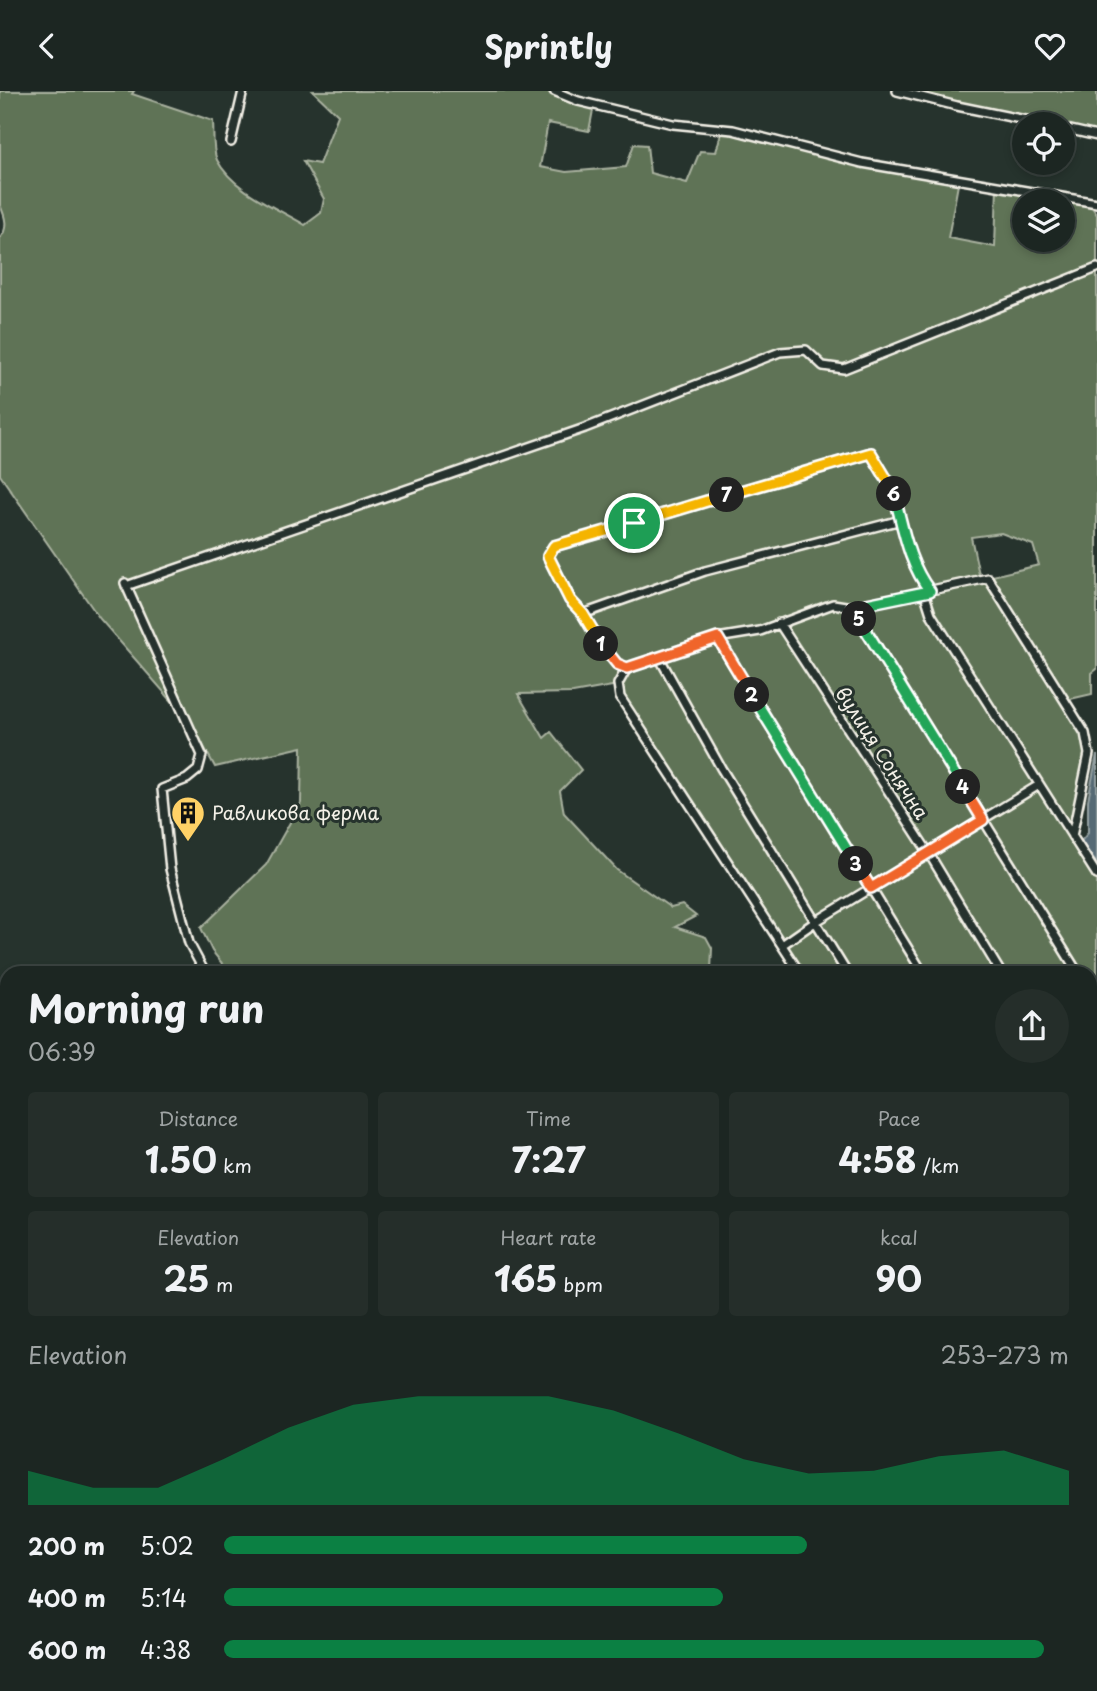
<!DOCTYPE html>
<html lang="en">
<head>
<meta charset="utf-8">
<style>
  :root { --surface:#1c2622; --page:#252e2a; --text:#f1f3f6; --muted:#a0a5a5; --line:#3a4340; --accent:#0b8043 }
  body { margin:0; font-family:"Playpen Sans",sans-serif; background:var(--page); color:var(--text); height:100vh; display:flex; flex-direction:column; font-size:26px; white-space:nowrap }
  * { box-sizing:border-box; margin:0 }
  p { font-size:23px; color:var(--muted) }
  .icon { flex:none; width:38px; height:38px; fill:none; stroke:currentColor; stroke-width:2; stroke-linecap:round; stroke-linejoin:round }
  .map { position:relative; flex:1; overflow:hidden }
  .panel { position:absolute; left:0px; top:875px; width:1097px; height:726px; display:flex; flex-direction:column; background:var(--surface); border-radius:21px 21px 0 0; box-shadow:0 4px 10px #0003,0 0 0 2px var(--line) }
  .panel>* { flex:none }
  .fabs { position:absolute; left:1012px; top:21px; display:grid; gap:14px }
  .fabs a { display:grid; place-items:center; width:63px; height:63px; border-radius:50%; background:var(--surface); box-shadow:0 4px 10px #0003,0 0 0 2px var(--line); font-size:35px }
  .pin { position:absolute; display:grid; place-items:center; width:60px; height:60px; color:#fff; margin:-30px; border:4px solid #fff; border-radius:50%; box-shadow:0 2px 7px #0007 }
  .km { position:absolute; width:35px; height:35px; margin:-18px; border-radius:50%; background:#222; color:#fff; font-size:19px; line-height:35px; text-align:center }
  .round { display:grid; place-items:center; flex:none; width:74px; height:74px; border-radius:37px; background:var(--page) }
  .headline { display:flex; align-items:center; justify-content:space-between; height:119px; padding:0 28px }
  h1 { font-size:38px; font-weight:700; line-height:52px }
  .figures { display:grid; grid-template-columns:repeat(3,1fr); gap:10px; height:119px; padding:7px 28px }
  .figures div { display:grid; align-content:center; border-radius:7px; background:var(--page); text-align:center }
  .figures b { font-size:35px; font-weight:700 }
  .figures small { font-size:19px; font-weight:400 }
  .figures p { font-size:19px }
  .chart { height:196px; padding:14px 28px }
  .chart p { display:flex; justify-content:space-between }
  .chart svg { width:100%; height:126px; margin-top:7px; fill:var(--accent); opacity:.7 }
  ul { padding:0 28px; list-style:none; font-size:23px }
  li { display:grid; grid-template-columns:112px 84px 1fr; align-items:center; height:52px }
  li i { height:18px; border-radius:9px; background:var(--accent) }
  header { display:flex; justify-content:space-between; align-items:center; height:91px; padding:0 28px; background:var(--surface); font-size:32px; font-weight:700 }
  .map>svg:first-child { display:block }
  .green { fill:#5f7357; stroke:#aab2a0; stroke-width:2; fill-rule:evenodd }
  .water { fill:#566b74; stroke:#95a1a2; stroke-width:2 }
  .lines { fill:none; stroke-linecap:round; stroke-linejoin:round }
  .minor-casing { stroke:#f4f1e8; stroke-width:12 }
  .minor { stroke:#26332d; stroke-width:7 }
  .split-1-casing { stroke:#fff; stroke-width:14 }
  .split-2-casing { stroke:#fff; stroke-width:14 }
  .split-3-casing { stroke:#fff; stroke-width:14 }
  .split-4-casing { stroke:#fff; stroke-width:14 }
  .split-5-casing { stroke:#fff; stroke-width:14 }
  .split-6-casing { stroke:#fff; stroke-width:14 }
  .split-7-casing { stroke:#fff; stroke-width:14 }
  .split-8-casing { stroke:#fff; stroke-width:14 }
  .split-1 { stroke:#f5b400; stroke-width:9 }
  .split-2 { stroke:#f0652b; stroke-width:9 }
  .split-3 { stroke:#22a559; stroke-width:9 }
  .split-4 { stroke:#f0652b; stroke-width:9 }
  .split-5 { stroke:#22a559; stroke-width:9 }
  .split-6 { stroke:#22a559; stroke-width:9 }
  .split-7 { stroke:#f5b400; stroke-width:9 }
  .split-8 { stroke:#f5b400; stroke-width:9 }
  .labels { text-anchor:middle; stroke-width:6; stroke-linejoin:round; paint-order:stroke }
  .street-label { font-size:19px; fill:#f4f1e8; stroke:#26332d }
  .poi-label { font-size:19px; fill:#f4f1e8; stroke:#26332d; text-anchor:start }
</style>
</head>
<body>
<header><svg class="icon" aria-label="back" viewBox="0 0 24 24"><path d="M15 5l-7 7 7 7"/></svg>Sprintly<svg class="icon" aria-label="heart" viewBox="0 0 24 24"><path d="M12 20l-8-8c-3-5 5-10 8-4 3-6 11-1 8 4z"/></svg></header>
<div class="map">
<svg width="1097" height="1600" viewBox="0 0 1097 1600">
  <rect width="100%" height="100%" fill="#26332d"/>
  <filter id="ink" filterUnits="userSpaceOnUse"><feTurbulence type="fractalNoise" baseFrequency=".0143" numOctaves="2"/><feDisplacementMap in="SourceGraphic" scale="14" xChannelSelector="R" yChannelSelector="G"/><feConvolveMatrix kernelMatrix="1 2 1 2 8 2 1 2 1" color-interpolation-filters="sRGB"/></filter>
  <g filter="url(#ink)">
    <path class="green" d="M0,0H134L132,3L213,30C214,42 212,59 217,69C233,100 277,117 305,134L321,122L324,108L303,70L319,73L338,24L313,0H554L594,14L589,40L548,32L540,76L566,81L626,76L634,53L647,54L650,82L687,92L700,60L716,61L721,42L733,39L862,72L959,88L948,147L995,156L997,95L1089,111L1097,124V578L1092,582V603L1066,609L1085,642L1089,663L1072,745L1097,784V1427H1090V882H800L620,606L618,594L573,602L518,603L544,647L551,641L581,679L560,700L564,722L617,779L671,817L682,814L696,825L675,836L706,846L712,857L711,880L715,882H227L225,876L212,860L201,837L266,774L301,712L302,656L215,676L191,632L100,528L0,384V147C9,137 5,125 0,114ZM1024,110H1062V149H1024ZM1001,442L1033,454L1039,474L980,488L971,446Z
      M897,0H1097V45L1062,37V33H1045Z
      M159,1594H260L256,1595V1600H159Z"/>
    <path class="water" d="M1097,664V773L1081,750L1088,742V709Z"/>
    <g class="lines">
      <g class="minor-casing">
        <path id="minor" d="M554,0L578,10L673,33L733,39L862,72L1097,112
          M897,0L957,15L1045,33
          M1062,37L1097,45
          M231,51L243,0
          M125,492L202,664L198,679L187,688L162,698L170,778L189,852L205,882
          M126,495L585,337L780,261L806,259L823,275L844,278L1097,177
          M924,501L931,523L1097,784
          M852,516L1078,882
          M583,523L705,480L901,429
          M779,532L928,761L1001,882
          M717,547L923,882
          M659,566L721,677L847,882
          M627,577L617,573L601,553L583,523L570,509L548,465L554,455L871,362L892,397L911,466L924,493L930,500
          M782,854L815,831L1039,694
          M800,882L620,606L618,593L627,577L717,547L760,540L833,513L852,516L988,487L1085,642L1089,663L1072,745
          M1090,902L1097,913
          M1090,1016L1097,1024
          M1090,1120L1097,1128
          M0,1134L7,1138
          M0,1173L7,1172
          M1090,1211L1097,1218
          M0,1240L7,1238
          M1090,1242L1097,1235
          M0,1298L7,1296
          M1090,1437L1097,1431
          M0,1471L7,1468
          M282,1594L283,1600
          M1009,1594L1022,1600
          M849,1600L850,1594"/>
      </g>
      <use href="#minor" class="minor"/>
    </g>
  </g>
  <g class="lines" filter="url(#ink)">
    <g class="split-1-casing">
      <path id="split-1" d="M601,553L583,523L570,509L548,465L554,455L634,432"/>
    </g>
    <g class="split-2-casing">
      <path id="split-2" d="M601,553L617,573L627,577L718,547L752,604"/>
    </g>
    <g class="split-3-casing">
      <path id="split-3" d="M752,604L856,773"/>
    </g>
    <g class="split-4-casing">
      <path id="split-4" d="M856,773L871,797L983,729L963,696"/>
    </g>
    <g class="split-5-casing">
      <path id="split-5" d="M859,528L963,696"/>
    </g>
    <g class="split-6-casing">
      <path id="split-6" d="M859,528L852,516L930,500C908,472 903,436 894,403"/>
    </g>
    <g class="split-7-casing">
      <path id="split-7" d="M727,404L871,362L892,397L894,403"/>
    </g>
    <g class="split-8-casing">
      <path id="split-8" d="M634,432L727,404"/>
    </g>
    <use href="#split-1" class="split-1"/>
    <use href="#split-2" class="split-2"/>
    <use href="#split-3" class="split-3"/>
    <use href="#split-4" class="split-4"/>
    <use href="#split-5" class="split-5"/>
    <use href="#split-6" class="split-6"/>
    <use href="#split-7" class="split-7"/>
    <use href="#split-8" class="split-8"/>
  </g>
  <defs>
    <g id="building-pin" transform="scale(1.75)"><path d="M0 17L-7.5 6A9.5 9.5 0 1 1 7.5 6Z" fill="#ffd166" stroke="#26332d"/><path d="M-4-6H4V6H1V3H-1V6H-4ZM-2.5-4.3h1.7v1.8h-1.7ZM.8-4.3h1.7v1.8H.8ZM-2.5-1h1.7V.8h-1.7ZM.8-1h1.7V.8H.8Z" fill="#111"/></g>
  </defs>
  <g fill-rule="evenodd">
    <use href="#building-pin" x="188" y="722"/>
  </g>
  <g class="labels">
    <g class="street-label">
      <text transform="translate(882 662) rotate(57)" y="7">вулиця Сонячна</text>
    </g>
    <g class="poi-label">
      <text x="212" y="729">Равликова ферма</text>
    </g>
  </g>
</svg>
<div class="fabs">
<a><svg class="icon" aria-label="locate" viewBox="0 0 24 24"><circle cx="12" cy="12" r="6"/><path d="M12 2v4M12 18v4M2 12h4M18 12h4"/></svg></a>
<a><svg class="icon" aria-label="layers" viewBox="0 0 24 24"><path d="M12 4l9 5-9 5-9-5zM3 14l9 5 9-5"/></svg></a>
</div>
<div class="pin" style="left:634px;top:432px;background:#1e9e55"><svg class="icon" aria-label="arrive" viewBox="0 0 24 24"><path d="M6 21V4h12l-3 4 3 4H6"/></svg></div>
<b class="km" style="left:601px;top:553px">1</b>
<b class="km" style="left:752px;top:604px">2</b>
<b class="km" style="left:856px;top:773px">3</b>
<b class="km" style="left:963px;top:696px">4</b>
<b class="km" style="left:859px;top:528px">5</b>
<b class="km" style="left:894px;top:403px">6</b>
<b class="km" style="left:727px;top:404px">7</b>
<section class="panel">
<div class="headline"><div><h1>Morning run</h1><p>06:39</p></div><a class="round"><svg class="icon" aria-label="share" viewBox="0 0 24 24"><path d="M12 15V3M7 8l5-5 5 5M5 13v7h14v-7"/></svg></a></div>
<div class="figures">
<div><p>Distance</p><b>1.50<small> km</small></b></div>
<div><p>Time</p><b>7:27</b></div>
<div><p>Pace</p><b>4:58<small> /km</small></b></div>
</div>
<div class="figures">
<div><p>Elevation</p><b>25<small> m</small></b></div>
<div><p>Heart rate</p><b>165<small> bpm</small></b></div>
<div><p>kcal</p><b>90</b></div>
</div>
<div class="chart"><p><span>Elevation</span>253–273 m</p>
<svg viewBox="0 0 160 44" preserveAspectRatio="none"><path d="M0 44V32L10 38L20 38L30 28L40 17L50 9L60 6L70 6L80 6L90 11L100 19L110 28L120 33L130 32L140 27L150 25L160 32V44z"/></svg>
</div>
<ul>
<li><b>200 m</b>5:02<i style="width:69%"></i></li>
<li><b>400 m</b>5:14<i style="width:59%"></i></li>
<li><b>600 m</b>4:38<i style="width:97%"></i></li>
</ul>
</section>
</div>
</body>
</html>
